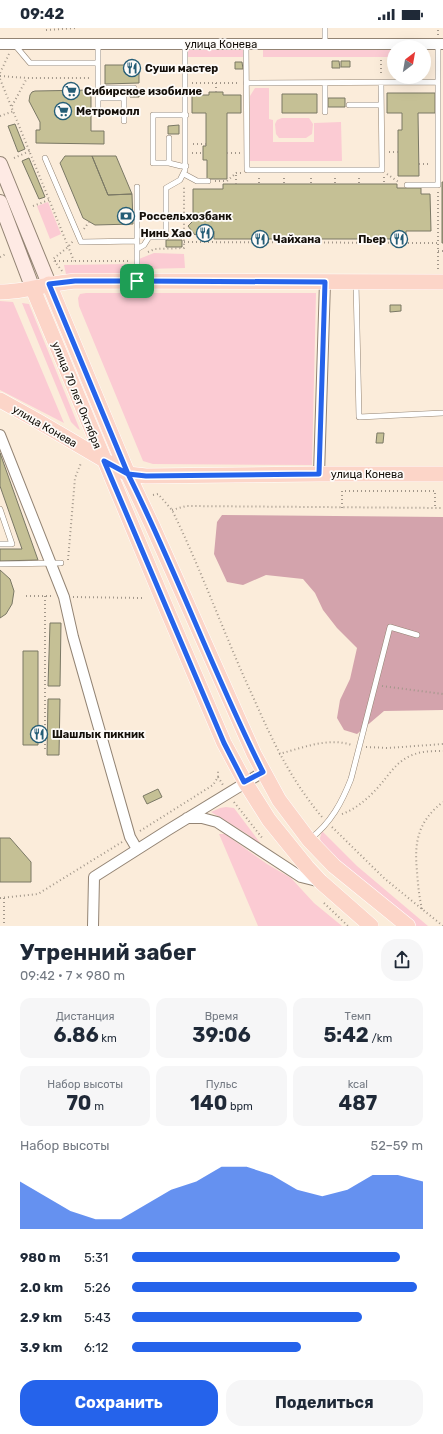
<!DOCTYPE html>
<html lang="ru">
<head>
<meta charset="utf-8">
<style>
  :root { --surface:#fff; --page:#f6f6f7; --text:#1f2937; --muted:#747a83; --accent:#2563eb }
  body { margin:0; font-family:Rubik,sans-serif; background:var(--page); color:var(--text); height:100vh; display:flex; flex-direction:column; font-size:15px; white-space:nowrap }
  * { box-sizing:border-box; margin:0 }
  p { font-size:13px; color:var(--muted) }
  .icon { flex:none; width:22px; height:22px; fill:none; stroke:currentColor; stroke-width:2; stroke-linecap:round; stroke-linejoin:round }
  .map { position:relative; height:898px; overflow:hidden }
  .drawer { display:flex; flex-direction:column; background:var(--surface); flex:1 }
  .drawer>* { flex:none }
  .needle { width:26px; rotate:31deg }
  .controls { position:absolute; left:387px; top:12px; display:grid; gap:8px }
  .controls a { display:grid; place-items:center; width:44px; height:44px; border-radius:50%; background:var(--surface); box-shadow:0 4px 16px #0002; font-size:20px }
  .pin { position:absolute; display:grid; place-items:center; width:34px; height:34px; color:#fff; margin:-17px; border-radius:8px; box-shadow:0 2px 6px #0006 }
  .round { display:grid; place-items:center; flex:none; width:42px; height:42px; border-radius:16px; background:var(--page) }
  .summary { display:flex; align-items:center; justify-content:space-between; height:68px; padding:0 20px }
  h1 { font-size:22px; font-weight:700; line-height:30px }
  .figures { display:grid; grid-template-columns:repeat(3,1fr); gap:6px; height:68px; padding:4px 20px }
  .figures div { display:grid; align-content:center; border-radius:10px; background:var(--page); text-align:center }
  .figures b { font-size:20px; font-weight:700 }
  .figures small { font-size:11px; font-weight:400 }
  .figures p { font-size:11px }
  .chart { height:112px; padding:8px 20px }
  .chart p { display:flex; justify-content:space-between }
  .chart svg { width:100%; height:72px; margin-top:4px; fill:var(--accent); opacity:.7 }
  .primary-button { display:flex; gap:8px; margin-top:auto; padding:8px 20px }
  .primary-button a { flex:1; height:46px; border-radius:16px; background:var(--accent); color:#fff; font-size:16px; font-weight:700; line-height:46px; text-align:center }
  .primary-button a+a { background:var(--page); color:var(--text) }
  ul { padding:0 20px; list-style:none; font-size:13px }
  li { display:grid; grid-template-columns:64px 48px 1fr; align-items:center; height:30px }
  li i { height:10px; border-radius:5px; background:var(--accent) }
  .status { display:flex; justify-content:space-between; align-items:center; height:28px; padding:0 20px; background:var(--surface); direction:ltr }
  .status svg { height:11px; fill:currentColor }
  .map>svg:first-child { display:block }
  .green { fill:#fbcbd3 }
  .forest { fill:#d3a3ac }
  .building { fill:#c5c095; stroke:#7a7865 }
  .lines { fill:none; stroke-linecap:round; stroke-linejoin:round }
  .lane-casing { stroke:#938474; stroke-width:6 }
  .street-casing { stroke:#938474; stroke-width:12 }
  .secondary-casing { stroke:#938474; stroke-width:16 }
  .primary-casing { stroke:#fff; stroke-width:16 }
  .path { stroke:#a2978a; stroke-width:2; stroke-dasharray:1 3; stroke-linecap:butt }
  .lane { stroke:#fff; stroke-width:5 }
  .street { stroke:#fff; stroke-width:10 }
  .secondary { stroke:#feeae4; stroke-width:14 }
  .primary { stroke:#fcd5c8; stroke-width:15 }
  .route-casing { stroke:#fff; stroke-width:8 }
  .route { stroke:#2563eb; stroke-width:5 }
  .labels { text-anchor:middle; stroke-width:3.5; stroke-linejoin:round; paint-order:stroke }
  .street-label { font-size:11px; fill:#15100a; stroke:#fefbf8 }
  .poi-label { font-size:11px; font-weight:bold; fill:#15100a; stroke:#fefbf8; text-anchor:start }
</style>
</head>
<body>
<div class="status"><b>09:42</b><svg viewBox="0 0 49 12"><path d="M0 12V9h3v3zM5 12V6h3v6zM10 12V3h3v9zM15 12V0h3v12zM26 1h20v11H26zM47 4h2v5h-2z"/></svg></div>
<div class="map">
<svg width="443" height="898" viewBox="0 0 443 898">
  <rect width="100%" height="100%" fill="#fbecda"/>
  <path class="green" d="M263,19L394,21V29H263Z
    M188,21H243V29H187Z
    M255,60H269V91L273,92V114H314V95L341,94L342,133H249L250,68Z
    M282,90H309L313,96L312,106L306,110H279L276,106L275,96L277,92Z
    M48,174L61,206L50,211L37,178Z
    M154,225L184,226L185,240L144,241L140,239L139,231Z
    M132,236V240L126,247L66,246L64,237Z
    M86,265H316L312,437L153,436L143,433L79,278L78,270L80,266Z
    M0,273L13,274L64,395L0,362Z
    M22,275L29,276L80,402L78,401L71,394Z
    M226,779L234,780L264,820L247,806L211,784L220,780Z
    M322,803L357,838L428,898H415L355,848L321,815L320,810Z
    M219,806H225L267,836L291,850L314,875L342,898H258Z"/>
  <path class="forest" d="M222,487L443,489V682L384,683L357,706L344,702L337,690L340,672L350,651L357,620L337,600L323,582L315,565L303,551L266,547L243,557L227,554L214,526L217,494Z"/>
  <path class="building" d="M332,33H339L340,40H332Z
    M341,33H350V39H341Z
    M235,34H242L243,41H235Z
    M105,37H139V55L105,56Z
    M91,62V103H104V116L36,115V102H40V94L29,73L30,67L32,64L35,63Z
    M130,64H139V69H130Z
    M209,64H223V67H241V85H227V151H207V132H203V118H206V85H192V67H209Z
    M387,65H435V85H418L419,148H398V102H402V85H387Z
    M282,66H317V85H282Z
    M328,70H345V79H328Z
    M15,96L25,121L18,124L8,98Z
    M179,97V106H168V98Z
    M65,128H92L108,167L132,166L133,196L95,197L83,190L60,135Z
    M92,128H116L132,166L108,167Z
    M29,130L45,169L39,171L22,133Z
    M442,154H443V215H442Z
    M223,156H397V160H421V166H430L431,203H406V211H214V203H209V209H201V203L195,207L188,198L193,193V161H223Z
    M166,212H182V219H166Z
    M390,277H401V283L390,284Z
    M377,405H384L383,415H376Z
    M0,425L38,532L0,533V521H22L0,458Z
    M0,542L10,551L14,563L12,576L6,586L0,590Z
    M50,595H61L60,658H48Z
    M23,623H38V717H23Z
    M48,671H60L59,727H47Z
    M158,761L162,769L147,776L143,768Z
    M0,810H10L31,834V854H0Z"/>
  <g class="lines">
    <g class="lane-casing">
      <path id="lane" d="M14,16L30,35H98
        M98,16V80
        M246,16L247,142H382L381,55
        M325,16V0
        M246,55L438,54
        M325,55V84
        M98,60H134
        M98,70H124V93
        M349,77H381
        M186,87H153V135H169L181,138H186
        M169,110V135
        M45,130L81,214L137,213
        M184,146L197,153H208
        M407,157H438V16
        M137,221L144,217L149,209H166V160L180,152L185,142V16
        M137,252V159
        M356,255L359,389L443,385
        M0,481L12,516H0
        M0,536L61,535
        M310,811C331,795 342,774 351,751L390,599L417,607"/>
    </g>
    <g class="street-casing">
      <path id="street" d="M0,16H443
        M0,407L64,569L73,609L130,809L137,821
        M319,446L325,254
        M187,790H202L217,794L301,849L321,854
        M93,898L94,849L168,802L263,744"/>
    </g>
    <g class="secondary-casing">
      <path id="secondary" d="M0,136L49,256
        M0,174L33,261"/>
    </g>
    <g class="primary-casing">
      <path id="primary" d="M49,256L128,446L152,497L254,726L279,772L309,812L334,838L408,898
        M33,261L167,582L224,715L245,754L269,792L307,839L321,854L371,898
        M0,264C26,264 50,255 75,253L443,254
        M0,372L36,392L128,446L146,448L319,446H443"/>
    </g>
    <path class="path" d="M46,2L76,0
      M438,7V0
      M381,32V47
      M0,45L9,26
      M0,48L27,50H91
      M0,51L74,233
      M192,55H239
      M216,55V64
      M12,78L27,50
      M0,88L14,83
      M193,116H206
      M389,124H398
      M192,125H203
      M227,125H240
      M14,130L30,123
      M419,136H430
      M387,146L400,155
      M384,149V156
      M259,150V156
      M284,150V156
      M311,150V156
      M335,150V156
      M359,150V156
      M215,153H227L236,145H241
      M236,156V145
      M33,178L49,172
      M84,201L89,194
      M184,214L438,215
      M438,223H443
      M148,224L155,221L184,220V157
      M0,229L6,226
      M55,233H130
      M438,241V164
      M62,243L53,231L68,219L73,213
      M153,467L158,466L172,482C202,543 225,609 254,671C273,714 291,752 322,789
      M342,480V463H435V480
      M172,482L186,478L443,480
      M68,532L75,450L81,435
      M26,568H53
      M45,568V722
      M73,569L142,570
      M382,658L443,666
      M366,719L388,720L443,716
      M279,726C302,720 328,709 352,717
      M218,749L223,757
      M234,774L263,811
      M342,786C359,780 374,765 385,751C392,742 399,733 410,728C420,723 432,723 443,723
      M332,799L385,851L443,898
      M140,803L213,757L218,749V743
      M0,870L38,866L122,814
      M4,870V898
      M324,875L348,898
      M422,881C419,868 418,857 417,843C414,814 418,793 443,774"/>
    <use href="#lane" class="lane"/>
    <use href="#street" class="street"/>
    <use href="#secondary" class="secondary"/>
    <use href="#primary" class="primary"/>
  </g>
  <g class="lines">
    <g class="route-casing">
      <path id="route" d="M137,253H75L49,256L128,446L104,433L224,715L244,754L263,744C214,647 177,544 128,446L146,448L319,446L325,254L137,253"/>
    </g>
    <use href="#route" class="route"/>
  </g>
  <defs>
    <g id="restaurant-ring" transform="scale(0.9)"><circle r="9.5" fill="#fefbf8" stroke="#245d76" stroke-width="1.5"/><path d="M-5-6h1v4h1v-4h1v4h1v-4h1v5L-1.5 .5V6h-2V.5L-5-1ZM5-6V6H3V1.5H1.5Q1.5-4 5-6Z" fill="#245d76"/></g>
    <g id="supermarket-ring" transform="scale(0.9)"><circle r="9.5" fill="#fefbf8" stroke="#245d76" stroke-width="1.5"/><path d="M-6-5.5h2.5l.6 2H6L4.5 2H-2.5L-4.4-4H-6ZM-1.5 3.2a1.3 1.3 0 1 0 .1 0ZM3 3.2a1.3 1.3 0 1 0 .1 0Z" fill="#245d76"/></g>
    <g id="bank-ring" transform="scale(0.9)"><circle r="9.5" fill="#fefbf8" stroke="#245d76" stroke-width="1.5"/><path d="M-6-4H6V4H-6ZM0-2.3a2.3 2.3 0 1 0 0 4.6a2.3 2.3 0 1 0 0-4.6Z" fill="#245d76"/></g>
  </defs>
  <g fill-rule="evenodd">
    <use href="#restaurant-ring" x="132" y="40"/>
    <use href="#supermarket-ring" x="71" y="63"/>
    <use href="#supermarket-ring" x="63" y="83"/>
    <use href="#bank-ring" x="126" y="188"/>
    <use href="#restaurant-ring" x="205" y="205"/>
    <use href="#restaurant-ring" x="260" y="211"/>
    <use href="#restaurant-ring" x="399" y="211"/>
    <use href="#restaurant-ring" x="39" y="706"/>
  </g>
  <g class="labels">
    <g class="street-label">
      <text x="221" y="20">улица Конева</text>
      <text transform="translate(77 367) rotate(68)" y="4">улица 70 лет Октября</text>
      <text transform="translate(45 398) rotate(30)" y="4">улица Конева</text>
      <text x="367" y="450">улица Конева</text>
    </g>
    <g class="poi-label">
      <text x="145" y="44">Суши мастер</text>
      <text x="84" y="67">Сибирское изобилие</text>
      <text x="76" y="87">Метромолл</text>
      <text x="139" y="192">Россельхозбанк</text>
      <text x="192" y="209" text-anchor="end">Нинь Хао</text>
      <text x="273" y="215">Чайхана</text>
      <text x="386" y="215" text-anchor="end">Пьер</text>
      <text x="52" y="710">Шашлык пикник</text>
    </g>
  </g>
</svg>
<div class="controls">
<a><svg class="needle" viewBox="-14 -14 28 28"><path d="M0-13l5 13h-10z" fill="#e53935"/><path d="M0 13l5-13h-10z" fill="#747a83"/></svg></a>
</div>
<div class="pin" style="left:137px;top:253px;background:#1e9e55"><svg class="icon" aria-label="arrive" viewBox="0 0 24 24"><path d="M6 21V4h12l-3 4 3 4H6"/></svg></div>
</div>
<section class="drawer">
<div class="summary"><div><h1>Утренний забег</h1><p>09:42 · 7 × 980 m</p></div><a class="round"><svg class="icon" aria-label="share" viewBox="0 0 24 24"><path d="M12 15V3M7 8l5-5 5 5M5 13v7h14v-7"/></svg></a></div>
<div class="figures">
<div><p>Дистанция</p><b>6.86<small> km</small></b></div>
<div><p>Время</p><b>39:06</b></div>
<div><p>Темп</p><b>5:42<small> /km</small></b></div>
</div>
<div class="figures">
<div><p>Набор высоты</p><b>70<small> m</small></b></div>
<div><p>Пульс</p><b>140<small> bpm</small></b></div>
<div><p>kcal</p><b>487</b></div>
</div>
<div class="chart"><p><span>Набор высоты</span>52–59 m</p>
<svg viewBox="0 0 160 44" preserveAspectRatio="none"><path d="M0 44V15L10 24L20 33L30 38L40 38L50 29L60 20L70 15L80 6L90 6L100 11L110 20L120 24L130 20L140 11L150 11L160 15V44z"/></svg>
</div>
<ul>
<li><b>980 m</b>5:31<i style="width:92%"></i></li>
<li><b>2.0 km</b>5:26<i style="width:98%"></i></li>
<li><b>2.9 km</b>5:43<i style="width:79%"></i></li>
<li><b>3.9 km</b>6:12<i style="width:58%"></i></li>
</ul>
<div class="primary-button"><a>Сохранить</a><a>Поделиться</a></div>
</section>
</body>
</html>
